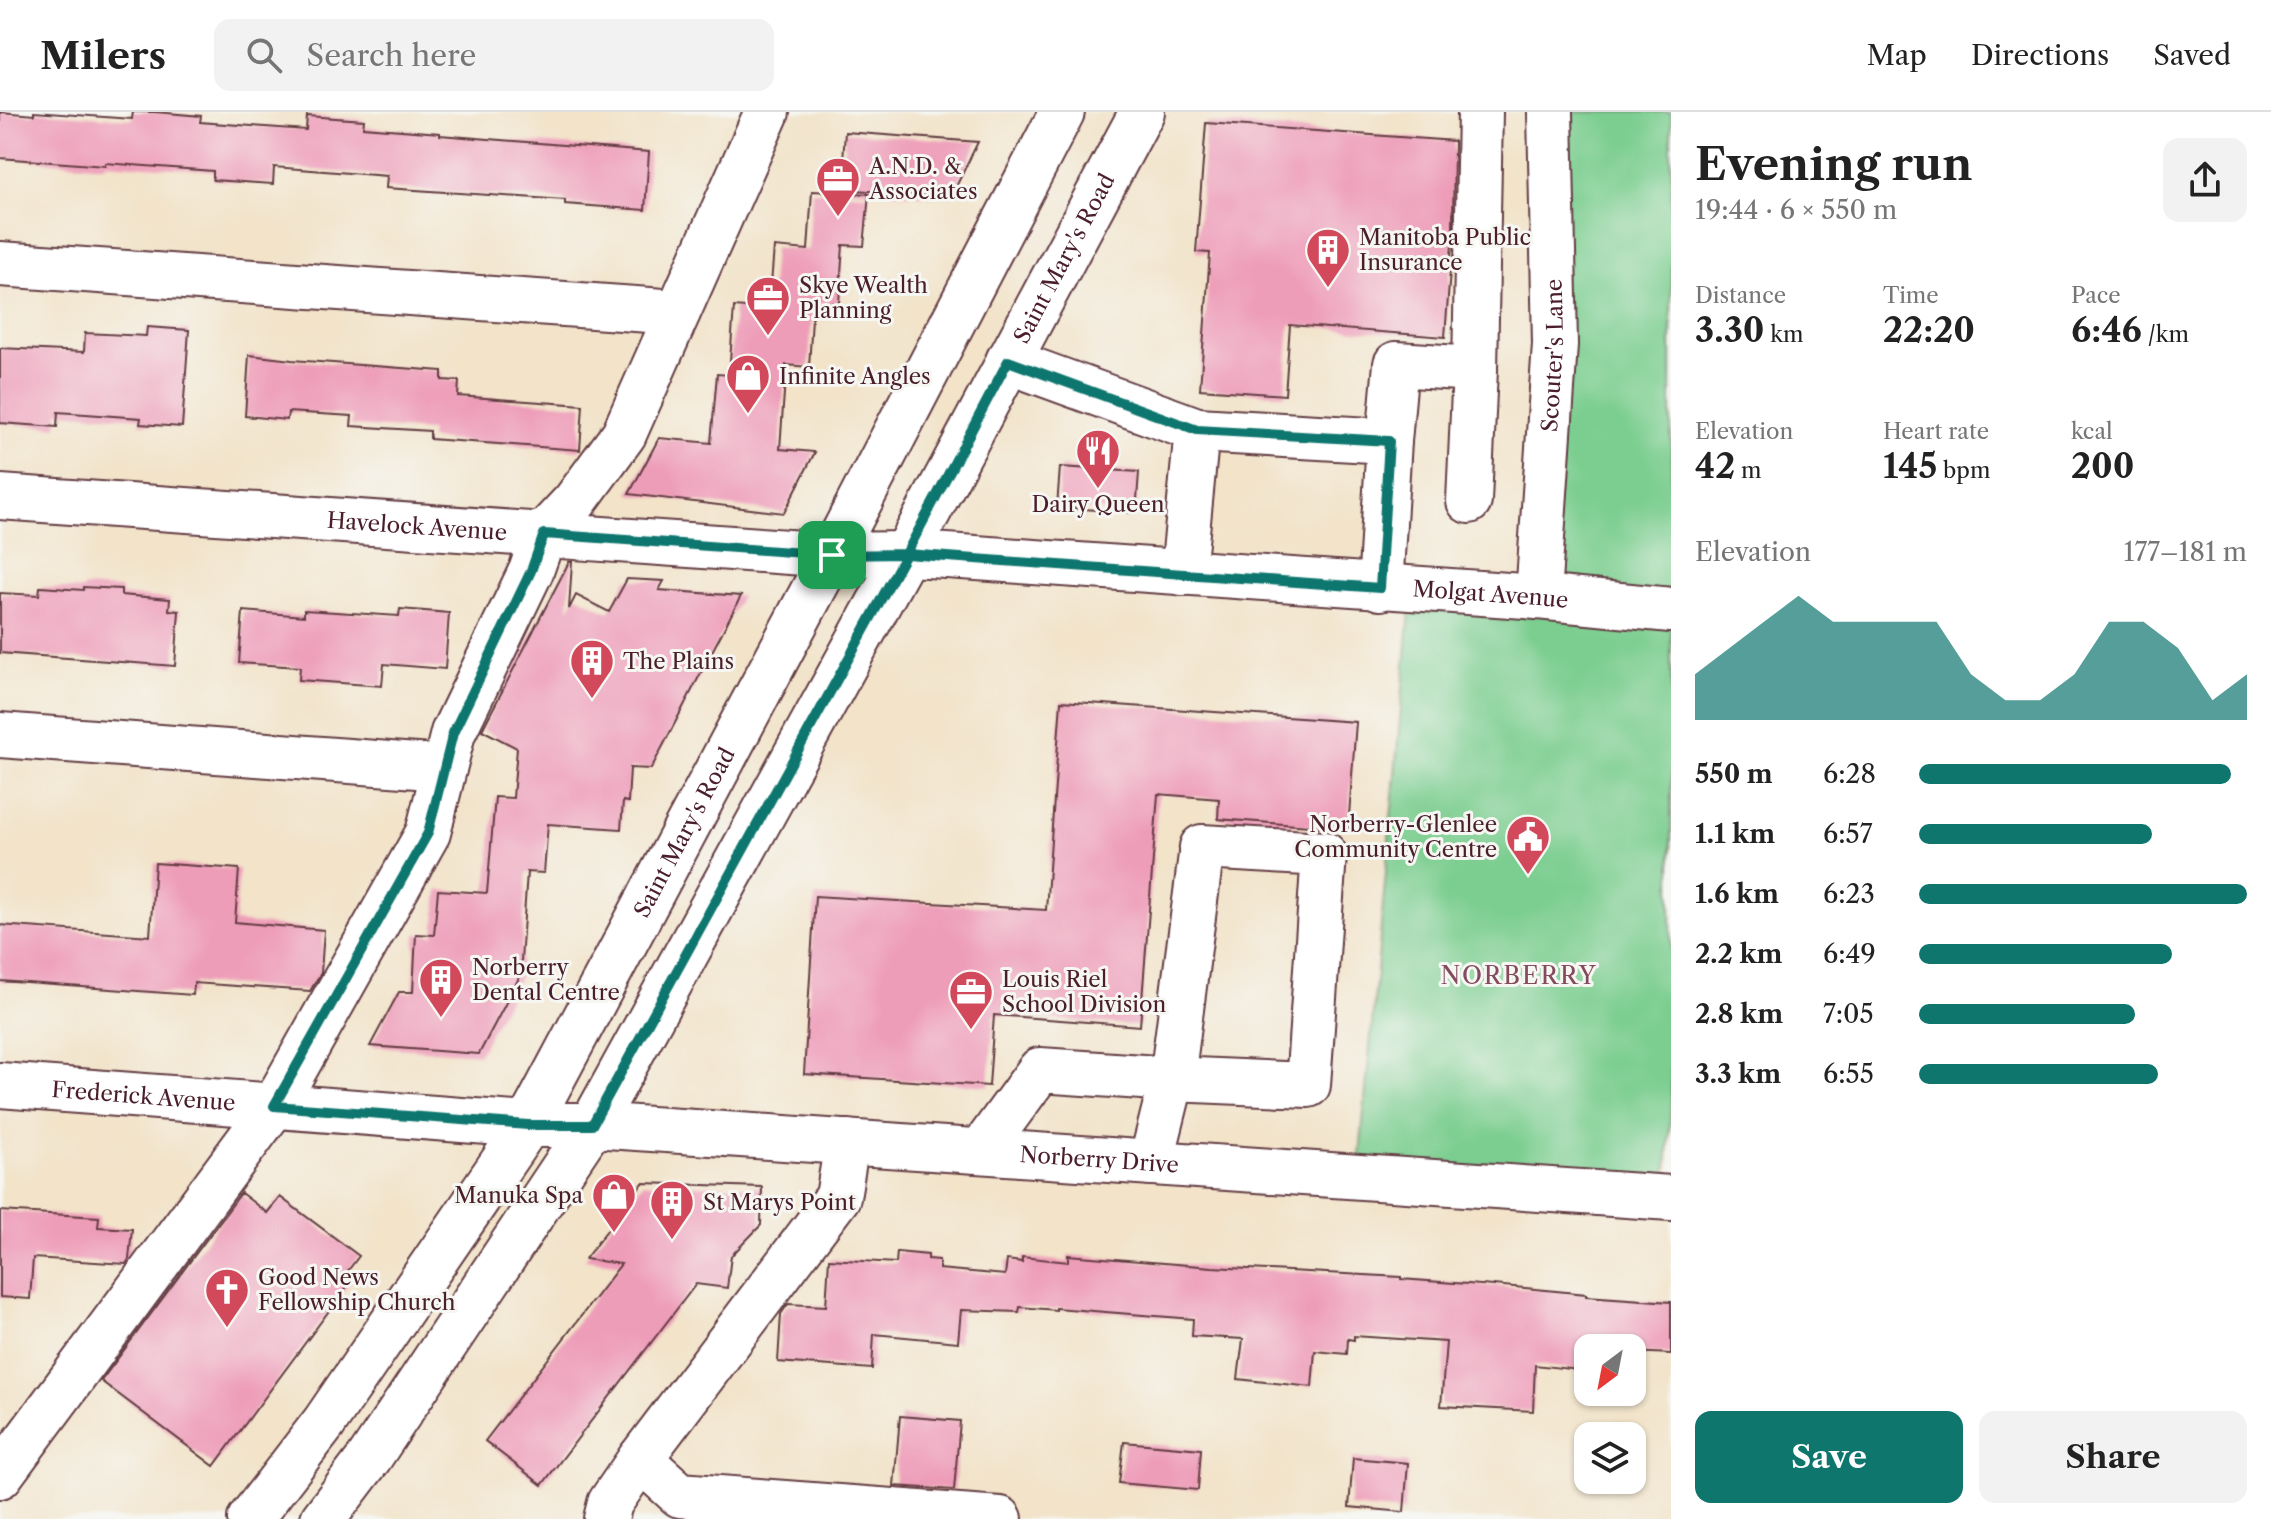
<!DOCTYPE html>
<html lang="en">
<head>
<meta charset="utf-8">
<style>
  :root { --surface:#fff; --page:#f2f2f2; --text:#222; --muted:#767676; --line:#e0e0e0; --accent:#0f766e }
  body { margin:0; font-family:"Libre Caslon Text",serif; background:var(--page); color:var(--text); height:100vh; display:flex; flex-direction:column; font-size:30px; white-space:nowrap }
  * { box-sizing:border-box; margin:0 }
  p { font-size:26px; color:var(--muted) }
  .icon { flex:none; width:44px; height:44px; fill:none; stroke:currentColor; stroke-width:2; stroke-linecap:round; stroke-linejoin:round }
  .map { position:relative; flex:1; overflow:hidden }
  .side { display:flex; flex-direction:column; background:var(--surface); width:600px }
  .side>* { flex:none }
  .needle { width:52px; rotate:212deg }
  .fabs { position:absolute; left:1574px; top:1222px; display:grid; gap:16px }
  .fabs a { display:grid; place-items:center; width:72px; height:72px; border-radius:16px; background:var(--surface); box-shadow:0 2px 6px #0004; font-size:40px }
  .pin { position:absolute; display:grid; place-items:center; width:68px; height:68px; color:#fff; margin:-34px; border-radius:16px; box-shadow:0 4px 12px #0006 }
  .round { display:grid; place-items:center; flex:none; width:84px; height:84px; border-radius:16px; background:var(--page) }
  .summary { display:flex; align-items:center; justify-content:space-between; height:136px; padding:0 24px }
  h1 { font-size:44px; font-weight:700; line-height:60px }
  .figures { display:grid; grid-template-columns:repeat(3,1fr); gap:12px; height:136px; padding:8px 24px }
  .figures div { display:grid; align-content:center }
  .figures b { font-size:34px; font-weight:700 }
  .figures small { font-size:22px; font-weight:400 }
  .figures p { font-size:22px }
  .chart { height:224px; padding:16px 24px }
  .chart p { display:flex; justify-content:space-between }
  .chart svg { width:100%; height:144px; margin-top:8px; fill:var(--accent); opacity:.7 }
  .button { display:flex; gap:16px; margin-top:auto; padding:16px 24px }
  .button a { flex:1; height:92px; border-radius:16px; background:var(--accent); color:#fff; font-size:32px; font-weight:700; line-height:92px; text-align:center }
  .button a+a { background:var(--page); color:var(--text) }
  ul { padding:0 24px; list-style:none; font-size:26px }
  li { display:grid; grid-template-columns:128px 96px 1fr; align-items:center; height:60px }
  li i { height:20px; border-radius:10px; background:var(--accent) }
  header { display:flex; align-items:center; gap:48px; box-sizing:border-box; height:112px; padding:0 40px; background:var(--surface); border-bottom:2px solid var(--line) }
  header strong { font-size:38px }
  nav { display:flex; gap:44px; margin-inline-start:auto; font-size:28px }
  .search { width:560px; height:72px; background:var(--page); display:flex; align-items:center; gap:20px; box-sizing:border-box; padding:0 28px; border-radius:16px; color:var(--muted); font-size:30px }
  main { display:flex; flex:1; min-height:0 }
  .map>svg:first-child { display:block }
  .green { fill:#7cce90; stroke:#63765e; stroke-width:2 }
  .building { fill:#ee9db9 }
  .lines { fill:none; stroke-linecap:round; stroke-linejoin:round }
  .minor-casing { stroke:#633c43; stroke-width:48 }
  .major-casing { stroke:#633c43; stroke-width:48 }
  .minor { stroke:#fff; stroke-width:44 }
  .major { stroke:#fff; stroke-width:44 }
  .route-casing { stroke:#fff; stroke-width:16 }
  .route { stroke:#0f766e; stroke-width:10 }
  .labels { text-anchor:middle; stroke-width:6; stroke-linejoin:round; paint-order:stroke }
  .poi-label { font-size:22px; fill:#4a1f2b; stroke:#f6f6f2; text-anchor:start }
  .street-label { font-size:22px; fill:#4a1f2b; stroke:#f6f6f2 }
  .neighbourhood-label { font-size:24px; letter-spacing:2px; fill:#834b5d; stroke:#f6f6f2 }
</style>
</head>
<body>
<header>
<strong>Milers</strong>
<div class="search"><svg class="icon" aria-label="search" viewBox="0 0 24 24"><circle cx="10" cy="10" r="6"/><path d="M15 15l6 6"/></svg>Search here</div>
<nav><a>Map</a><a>Directions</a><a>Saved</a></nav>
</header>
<main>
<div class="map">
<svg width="1671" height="1407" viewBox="0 0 1671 1407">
  <rect width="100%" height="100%" fill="#f6f6f2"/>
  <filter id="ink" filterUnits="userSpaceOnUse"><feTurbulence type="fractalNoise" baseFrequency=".0125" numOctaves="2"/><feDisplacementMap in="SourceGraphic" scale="16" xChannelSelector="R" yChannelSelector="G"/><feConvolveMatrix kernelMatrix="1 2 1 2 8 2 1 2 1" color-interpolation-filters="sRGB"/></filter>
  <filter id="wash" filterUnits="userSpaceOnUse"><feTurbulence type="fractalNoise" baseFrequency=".006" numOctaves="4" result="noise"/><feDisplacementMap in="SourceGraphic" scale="32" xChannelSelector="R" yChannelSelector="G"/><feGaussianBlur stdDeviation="1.8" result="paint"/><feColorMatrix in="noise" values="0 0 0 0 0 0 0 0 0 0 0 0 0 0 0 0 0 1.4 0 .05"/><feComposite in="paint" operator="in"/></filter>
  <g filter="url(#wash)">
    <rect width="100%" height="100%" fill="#f2e3c9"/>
    <path class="green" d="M1561,0H1671V992L1666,1073L1359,1054L1411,488L1544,495Z"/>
    <g id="blocks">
      <path class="building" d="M0,0L34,3V0L132,7L133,0H155L201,4L200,10L306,18L307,4L364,8L363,15L440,21V23L649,40L645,98L565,92V88L386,76L387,64L274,55L273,72L213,68V59L105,51V54L0,46Z
        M1206,11L1454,29L1453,118L1445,225L1290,213L1285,283L1200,277L1210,141L1196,140Z
        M845,20L978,30L951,85L841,77Z
        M812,79L869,82L864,134L843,133L839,191L813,190L809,255L786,253L780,337L815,340L784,401L629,382L659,326L711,331L717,262L729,263L734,195L769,198L774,135L808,138Z
        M147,215L189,218L182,315L140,312L141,306L58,300L57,315L0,311V236L84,240L85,221L146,224Z
        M249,243L292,248L442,259V268L459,269L458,284L583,293L580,338L430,327V319L351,314L352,304L288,300L287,308L245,304Z
        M1060,355L1139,360L1136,401L1057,395Z
        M569,450H572L569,497L576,483L609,500L627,467L664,469L659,478L741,484L651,657L630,656L628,690L623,689L621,717L548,712L544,761L527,760L520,864L479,942L370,934L399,880H413L416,822L434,823L438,778L487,781L495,685L513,686L517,636L482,618Z
        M40,475L83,478V475L121,477V483L170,487L169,498L179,499L175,554L0,541V481L39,483Z
        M400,497L449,501L445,557L384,552L382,574L299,568L300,555L239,551L243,499L304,504V498L399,504Z
        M1061,589L1356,610L1348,717L1218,707L1219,687L1158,682L1140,914L994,903L989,974L804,962L815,784L1046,798Z
        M155,751L239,757L235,810L324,818L321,861L310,879L194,871L193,883L0,869V813L150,824Z
        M643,1071L762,1075L761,1113L731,1144L727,1176L696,1172L542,1373L485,1329L621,1152L585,1147Z
        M241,1081L267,1101L280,1085L359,1144L347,1160L354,1165L214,1354L101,1269Z
        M0,1099L99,1105L98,1115L132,1117L129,1147L126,1152L33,1146L30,1187L0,1185Z
        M897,1140L928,1143V1147L939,1148V1157L1005,1163L1007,1148L1022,1150V1145L1068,1150V1143L1212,1155L1401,1165V1167L1494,1174V1173L1586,1182V1184L1671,1190V1242L1632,1240V1236H1581L1579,1258L1535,1253L1533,1299L1441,1294L1446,1230L1354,1224V1228L1348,1227L1347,1242L1315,1239L1312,1275L1238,1267L1243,1227L1192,1224L1193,1207L1056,1196V1198L1020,1195L1019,1200L961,1198L958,1230L874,1222L872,1257L778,1250L781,1202L788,1192L826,1194L829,1147L896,1151Z
        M900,1304L960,1309L954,1378L894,1374Z
        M1124,1330L1201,1337L1198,1378L1119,1371Z
        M1353,1346L1408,1351L1404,1400L1349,1395Z"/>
    </g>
  </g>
  <g filter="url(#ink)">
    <use href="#blocks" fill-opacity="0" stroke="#633c43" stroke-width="2"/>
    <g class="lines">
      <g class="minor-casing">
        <g id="minor">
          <path d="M0,152L678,200"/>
          <path d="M1008,249L1197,318L1389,329L1380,476"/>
          <path d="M1389,329L1396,252L1475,257"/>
          <path id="s1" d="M0,385L832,443L906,442L947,444L1538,485L1671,498"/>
          <path d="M1469,389L1475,257L1480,0"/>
          <path d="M1183,461L1197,318"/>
          <path id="s2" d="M1538,485L1555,232L1550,0"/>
          <path d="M0,623L444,656"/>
          <path d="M1202,735L1324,742L1308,973L1172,967Z"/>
          <path id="s3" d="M0,973L528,1013H592L1671,1086"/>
          <path d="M981,1039L1040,958L1172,967L1151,1051"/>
          <path d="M640,1347L680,1383L1000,1407"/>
          <path d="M0,1364L274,994L428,721L453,621L531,459L544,422L575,389L624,322L767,0"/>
          <path d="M606,1407L610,1391L640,1347L838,1085L847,1030"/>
        </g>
      </g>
      <g class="major-casing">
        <g id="major">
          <path id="s4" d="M250,1407L324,1311L528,1013L832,443L1062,0"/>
          <path id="s5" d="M323,1407L370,1345L592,1013L906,442L1142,0"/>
        </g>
      </g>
      <use href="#minor" class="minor"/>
      <use href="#major" class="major"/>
    </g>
  </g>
  <g class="lines" filter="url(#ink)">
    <g class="route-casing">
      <path id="route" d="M832,443L544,422L531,459L453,621L428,721L274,994L528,1013H592L906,442L1008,249L1197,318L1389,329L1380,476L906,442L832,443"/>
    </g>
    <use href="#route" class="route"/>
  </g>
  <defs>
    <g id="office-pin" transform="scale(2.3)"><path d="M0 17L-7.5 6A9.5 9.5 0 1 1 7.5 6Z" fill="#d1495b" stroke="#f6f6f2"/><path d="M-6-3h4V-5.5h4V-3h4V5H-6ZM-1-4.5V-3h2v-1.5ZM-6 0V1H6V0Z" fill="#fff"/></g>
    <g id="building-pin" transform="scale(2.3)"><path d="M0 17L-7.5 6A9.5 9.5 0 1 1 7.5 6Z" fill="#d1495b" stroke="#f6f6f2"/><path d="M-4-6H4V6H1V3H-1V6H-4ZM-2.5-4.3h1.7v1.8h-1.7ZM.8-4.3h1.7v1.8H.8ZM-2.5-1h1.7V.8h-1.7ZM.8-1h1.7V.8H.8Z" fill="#fff"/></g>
    <g id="shop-pin" transform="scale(2.3)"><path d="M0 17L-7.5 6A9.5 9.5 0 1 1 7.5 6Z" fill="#d1495b" stroke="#f6f6f2"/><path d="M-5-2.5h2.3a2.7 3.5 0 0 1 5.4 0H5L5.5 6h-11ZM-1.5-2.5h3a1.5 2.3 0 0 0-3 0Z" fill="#fff"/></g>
    <g id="restaurant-pin" transform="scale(2.3)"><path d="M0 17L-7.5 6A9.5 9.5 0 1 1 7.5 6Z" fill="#d1495b" stroke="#f6f6f2"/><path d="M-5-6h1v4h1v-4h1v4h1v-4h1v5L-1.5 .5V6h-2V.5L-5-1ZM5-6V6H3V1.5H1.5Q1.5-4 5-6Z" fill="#fff"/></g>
    <g id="civic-pin" transform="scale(2.3)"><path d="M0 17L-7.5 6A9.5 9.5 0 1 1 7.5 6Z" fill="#d1495b" stroke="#f6f6f2"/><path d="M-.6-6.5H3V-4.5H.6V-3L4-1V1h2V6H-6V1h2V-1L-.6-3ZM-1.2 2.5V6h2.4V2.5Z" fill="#fff"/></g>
    <g id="church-pin" transform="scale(2.3)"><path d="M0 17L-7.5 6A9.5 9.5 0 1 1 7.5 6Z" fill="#d1495b" stroke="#f6f6f2"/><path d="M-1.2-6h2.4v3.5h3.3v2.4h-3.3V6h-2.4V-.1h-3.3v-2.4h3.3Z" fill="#fff"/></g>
  </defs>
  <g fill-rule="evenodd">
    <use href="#office-pin" x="838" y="67"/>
    <use href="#building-pin" x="1328" y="138"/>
    <use href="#office-pin" x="768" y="186"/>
    <use href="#shop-pin" x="748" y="264"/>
    <use href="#restaurant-pin" x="1098" y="339"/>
    <use href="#building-pin" x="592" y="549"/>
    <use href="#civic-pin" x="1528" y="725"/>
    <use href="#building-pin" x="441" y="868"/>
    <use href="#office-pin" x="971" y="880"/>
    <use href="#shop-pin" x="614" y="1083"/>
    <use href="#building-pin" x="672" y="1090"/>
    <use href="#church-pin" x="227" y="1178"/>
  </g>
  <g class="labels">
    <g class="poi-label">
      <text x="869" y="62">A.N.D. &amp;<tspan x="869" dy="25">Associates</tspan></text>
      <text x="1359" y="133">Manitoba Public<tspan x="1359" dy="25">Insurance</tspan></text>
      <text x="799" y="181">Skye Wealth<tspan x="799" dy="25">Planning</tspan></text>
      <text x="779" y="272">Infinite Angles</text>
      <text x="1098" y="400" text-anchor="middle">Dairy Queen</text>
      <text x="623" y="557">The Plains</text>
      <text x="1497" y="720" text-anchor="end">Norberry-Glenlee<tspan x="1497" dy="25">Community Centre</tspan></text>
      <text x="472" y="863">Norberry<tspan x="472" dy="25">Dental Centre</tspan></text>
      <text x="1002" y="875">Louis Riel<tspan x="1002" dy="25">School Division</tspan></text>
      <text x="583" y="1091" text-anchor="end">Manuka Spa</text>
      <text x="703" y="1098">St Marys Point</text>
      <text x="258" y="1173">Good News<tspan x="258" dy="25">Fellowship Church</tspan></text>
    </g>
    <g class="street-label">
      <text dy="8" stroke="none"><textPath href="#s5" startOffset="1464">Saint Mary's Road</textPath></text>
      <text dy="8" stroke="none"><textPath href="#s2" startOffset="242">Scouter's Lane</textPath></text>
      <text dy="8" stroke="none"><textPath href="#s1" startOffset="418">Havelock Avenue</textPath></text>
      <text dy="8" stroke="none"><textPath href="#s1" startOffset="1494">Molgat Avenue</textPath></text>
      <text dy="8" stroke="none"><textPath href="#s4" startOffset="814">Saint Mary's Road</textPath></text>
      <text dy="8" stroke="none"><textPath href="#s3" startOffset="144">Frederick Avenue</textPath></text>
      <text dy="8" stroke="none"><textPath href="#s3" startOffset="1102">Norberry Drive</textPath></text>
    </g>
    <g class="neighbourhood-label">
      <text x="1519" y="872">NORBERRY</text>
    </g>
  </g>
</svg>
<div class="fabs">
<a><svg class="needle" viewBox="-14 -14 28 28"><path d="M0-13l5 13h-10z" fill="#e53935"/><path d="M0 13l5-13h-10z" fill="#767676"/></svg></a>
<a><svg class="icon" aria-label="layers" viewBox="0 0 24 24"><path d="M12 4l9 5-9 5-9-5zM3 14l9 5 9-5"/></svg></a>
</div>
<div class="pin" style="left:832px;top:443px;background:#1e9e55"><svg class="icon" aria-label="arrive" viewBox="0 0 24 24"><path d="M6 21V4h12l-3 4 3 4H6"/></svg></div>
</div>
<section class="side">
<div class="summary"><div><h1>Evening run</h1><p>19:44 · 6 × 550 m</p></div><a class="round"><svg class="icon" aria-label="share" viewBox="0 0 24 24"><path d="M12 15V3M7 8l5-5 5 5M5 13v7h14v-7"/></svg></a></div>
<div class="figures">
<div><p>Distance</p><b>3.30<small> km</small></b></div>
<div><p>Time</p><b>22:20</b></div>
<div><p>Pace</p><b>6:46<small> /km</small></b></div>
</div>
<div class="figures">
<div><p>Elevation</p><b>42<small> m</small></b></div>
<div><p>Heart rate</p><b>145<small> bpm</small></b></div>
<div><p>kcal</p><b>200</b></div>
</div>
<div class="chart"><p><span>Elevation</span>177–181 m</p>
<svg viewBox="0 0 160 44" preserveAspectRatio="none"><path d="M0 44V30L10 22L20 14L30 6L40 14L50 14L60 14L70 14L80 30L90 38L100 38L110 30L120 14L130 14L140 22L150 38L160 30V44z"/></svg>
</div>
<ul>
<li><b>550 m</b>6:28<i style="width:95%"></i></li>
<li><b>1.1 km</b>6:57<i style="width:71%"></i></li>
<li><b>1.6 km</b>6:23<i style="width:100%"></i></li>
<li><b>2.2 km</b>6:49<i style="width:77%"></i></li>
<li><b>2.8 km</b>7:05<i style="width:66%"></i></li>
<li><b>3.3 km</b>6:55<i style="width:73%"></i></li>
</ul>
<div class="button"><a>Save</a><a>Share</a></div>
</section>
</main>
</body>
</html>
